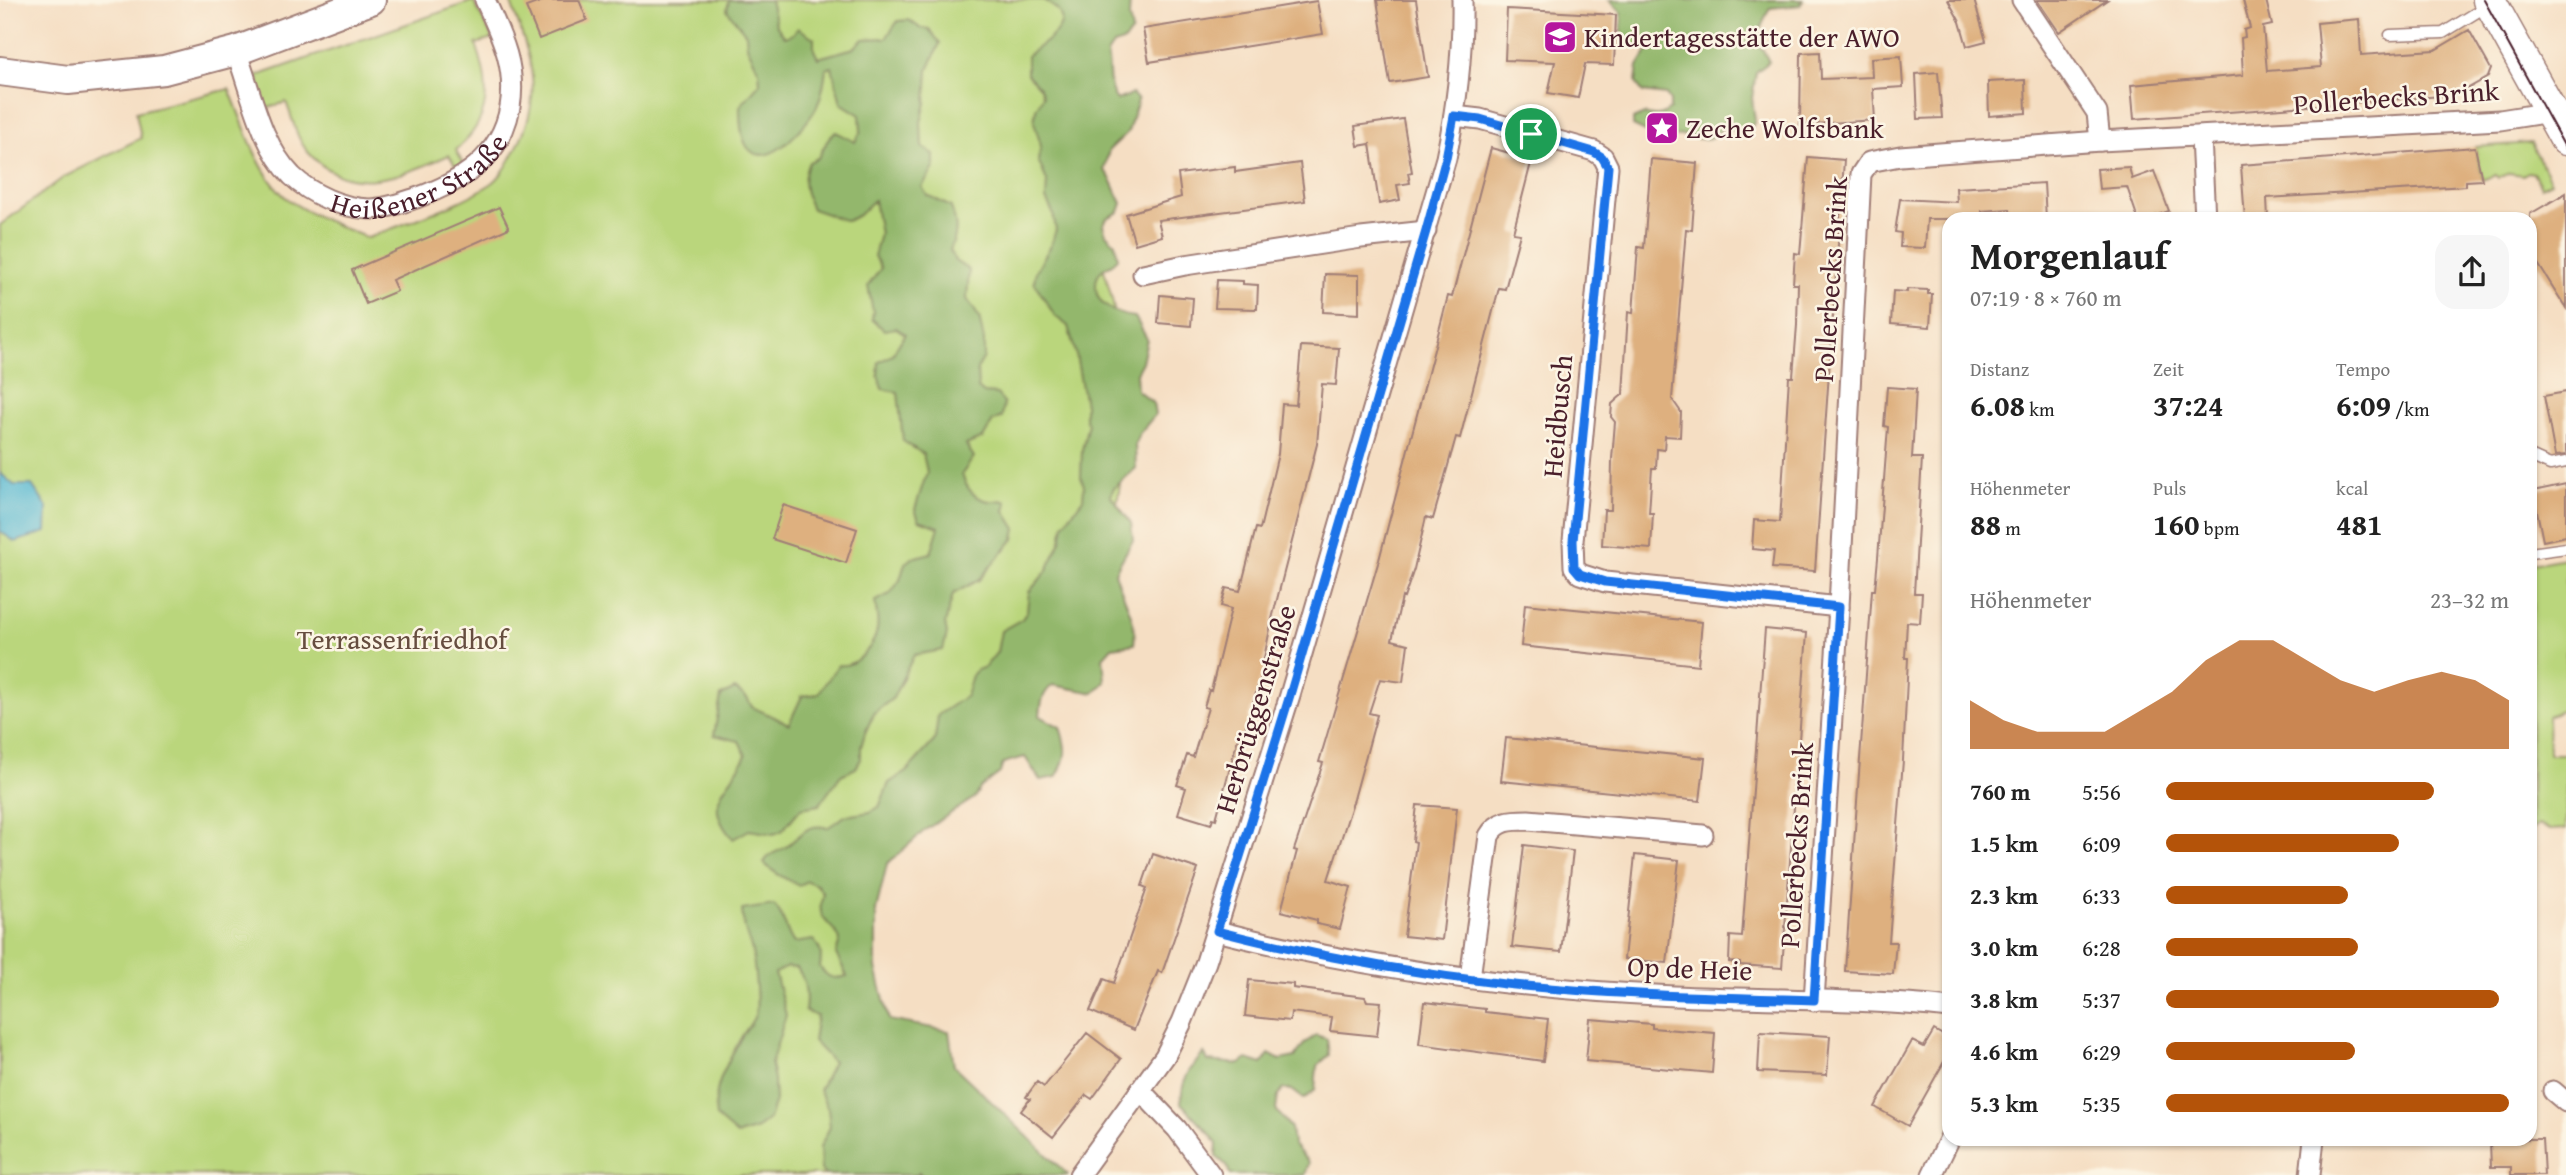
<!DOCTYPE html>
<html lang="de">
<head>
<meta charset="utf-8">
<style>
  :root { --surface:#fff; --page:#f6f6f6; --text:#222; --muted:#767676; --accent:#b45309 }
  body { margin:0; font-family:"Gentium Book Plus",serif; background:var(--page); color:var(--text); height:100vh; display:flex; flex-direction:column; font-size:26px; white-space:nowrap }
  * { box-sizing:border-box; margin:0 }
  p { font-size:23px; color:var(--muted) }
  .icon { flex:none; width:38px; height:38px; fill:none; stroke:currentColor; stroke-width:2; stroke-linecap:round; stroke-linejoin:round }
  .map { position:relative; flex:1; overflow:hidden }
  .panel { position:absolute; left:1942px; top:212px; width:595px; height:934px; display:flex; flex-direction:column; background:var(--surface); border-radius:21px; box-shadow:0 2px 5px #0004 }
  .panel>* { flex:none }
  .pin { position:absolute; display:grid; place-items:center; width:60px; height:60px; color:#fff; margin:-30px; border:4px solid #fff; border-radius:50%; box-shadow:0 2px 7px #0007 }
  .round { display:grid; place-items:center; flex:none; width:74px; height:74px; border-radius:21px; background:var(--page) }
  .head { display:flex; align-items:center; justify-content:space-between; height:119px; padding:0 28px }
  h1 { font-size:38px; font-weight:600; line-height:52px }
  .metrics { display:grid; grid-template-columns:repeat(3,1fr); gap:10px; height:119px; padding:7px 28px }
  .metrics div { display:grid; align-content:center }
  .metrics b { font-size:30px; font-weight:600 }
  .metrics small { font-size:19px; font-weight:400 }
  .metrics p { font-size:19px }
  .chart { height:196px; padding:14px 28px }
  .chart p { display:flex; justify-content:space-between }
  .chart svg { width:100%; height:126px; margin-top:7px; fill:var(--accent); opacity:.7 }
  ul { padding:0 28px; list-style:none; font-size:23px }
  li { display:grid; grid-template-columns:112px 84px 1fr; align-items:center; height:52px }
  li i { height:18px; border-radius:9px; background:var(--accent) }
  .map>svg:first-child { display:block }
  .green { fill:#bad67c; stroke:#827a54; stroke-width:2 }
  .forest { fill:#93b76c; stroke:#6e6b4c; stroke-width:2 }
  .water { fill:#54b8d2; stroke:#4f6c7e; stroke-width:2 }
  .building { fill:#deb07f }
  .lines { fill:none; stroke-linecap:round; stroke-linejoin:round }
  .lane-casing { stroke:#a07e77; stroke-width:13 }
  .street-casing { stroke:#a07e77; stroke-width:23 }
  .secondary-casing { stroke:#a07e77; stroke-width:32 }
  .primary-casing { stroke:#a07e77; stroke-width:35 }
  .lane { stroke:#fff; stroke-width:10 }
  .street { stroke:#fff; stroke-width:19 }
  .secondary { stroke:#fff; stroke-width:28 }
  .primary { stroke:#fff; stroke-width:32 }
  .tram { stroke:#4a1f2b; stroke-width:2 }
  .route-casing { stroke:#fff; stroke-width:14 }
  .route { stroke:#1a73e8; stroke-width:9 }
  .labels { text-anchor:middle; stroke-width:5; stroke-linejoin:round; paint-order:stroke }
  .poi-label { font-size:28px; fill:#4a1f2b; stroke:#fcf5e5; text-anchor:start }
  .street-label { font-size:28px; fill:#4a1f2b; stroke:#fcf5e5 }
  .park-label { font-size:28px; fill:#664d3f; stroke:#fcf5e5 }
</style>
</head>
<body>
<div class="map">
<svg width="2566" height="1175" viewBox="0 0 2566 1175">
  <rect width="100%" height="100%" fill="#fcf5e5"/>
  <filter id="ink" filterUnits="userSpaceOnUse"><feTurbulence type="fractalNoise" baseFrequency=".0143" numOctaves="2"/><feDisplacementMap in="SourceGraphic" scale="14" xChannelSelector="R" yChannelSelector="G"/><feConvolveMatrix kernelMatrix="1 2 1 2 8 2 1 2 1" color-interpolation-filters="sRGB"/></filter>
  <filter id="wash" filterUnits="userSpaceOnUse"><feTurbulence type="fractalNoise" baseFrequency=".00686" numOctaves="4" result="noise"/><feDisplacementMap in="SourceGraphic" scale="28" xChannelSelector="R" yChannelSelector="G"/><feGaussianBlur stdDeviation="1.57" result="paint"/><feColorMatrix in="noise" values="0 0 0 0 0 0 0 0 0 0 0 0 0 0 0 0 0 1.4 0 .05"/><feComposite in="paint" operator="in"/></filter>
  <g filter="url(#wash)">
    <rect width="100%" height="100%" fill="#f5dec3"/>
    <path class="green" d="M510,0H1105L1088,211L1112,299L1126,372L1122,471L1102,605L978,725L841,870L926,1175H0V225L64,177L141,138L136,112L229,89C244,123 255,167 282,194C299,211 345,229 368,238C409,221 454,208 491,184C502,177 510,160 516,149C546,91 530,57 510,0Z
      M473,1L493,39L476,44C491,86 492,119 456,150L464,166L458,170L449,155C402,176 348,199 308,152C296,138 293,119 286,102L266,109L257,76Z
      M2531,143L2551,182L2541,187L2533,173L2528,172L2523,175L2510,173L2498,178L2496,175L2482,180L2475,147Z
      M2566,558V708L2548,716L2549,754H2566V829L2550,830L2539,825L2531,830L2530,619L2533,604L2531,605V564Z"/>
    <path class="forest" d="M729,0H770L776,25L785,37L793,34L798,28L814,38V50L818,58L854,48L863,39L886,38L898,21L909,20L920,28L929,29L940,43L928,70L926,103L921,122L922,147L934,154V168L922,187L927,195L951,207C957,224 958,233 950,250L955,261L969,270L967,299L979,317L984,340V357L977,369L978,388L984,393L997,394L1004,403L1002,417L993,421L983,438L966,445L974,457L962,474C966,488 974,499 990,501C997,502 999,498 1007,502L1005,511L1016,529L1014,539L979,580L953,594L945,624L947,634L943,650L914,655L893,698L874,713L865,733L861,747V759L856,768L841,775L819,805L801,808L782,831L774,834L749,830L733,839C699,800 730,789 746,755L739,741L714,735L721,696L735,689L747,698L752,707L789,724L802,696L818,694L838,665C855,668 874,647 877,630C879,622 876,610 875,601L890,594L900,580L905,563L912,558L931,553L939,527L919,520L915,509L927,472L923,454L903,441L898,392L882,389L878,375L879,362L892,355L905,334L896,328L884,330L872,319L873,312L868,286L881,268L874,256L880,234L874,200L859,215L847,221L812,209C804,192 801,179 809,162L818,158L830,136L836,132L855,142L861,131L860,115L841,103L832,67L826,69C824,82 823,94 817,106C809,123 768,173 748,148C740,137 740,118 740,106L760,83L759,71L747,46L746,34L727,10Z
      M1044,0H1130L1129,17L1132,31L1123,42L1113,45L1107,54C1111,70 1106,86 1117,100L1132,94L1138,100L1128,132L1109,150L1104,170C1114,180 1115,191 1122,203L1119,212L1107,218L1103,225L1106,234L1115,243L1118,258C1113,266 1108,265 1101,271C1097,274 1096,280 1096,286C1095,306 1118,315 1135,317L1147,339L1142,362L1136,373L1137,390L1153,403L1155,415L1139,434L1135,444L1136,468L1113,489L1111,496L1131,523L1133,540L1115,572C1121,596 1138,619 1134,644L1112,647L1103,657L1105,682L1094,693L1053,685C1042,693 1041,703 1040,716L1060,727C1067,748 1068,758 1056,777L1040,780L1025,757L1003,763L1000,773L981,787L974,798L925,830L887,864L876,910V968L889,1020L949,1031L954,1066L1068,1175H921L919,1172L917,1175H825L821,1170L820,1147L830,1127L828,1109L819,1090L833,1062L813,1041L817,1016L805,1011C807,996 806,980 797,968L787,967L775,973L786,1015L771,1064L774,1080L775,1101L769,1119L755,1130L737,1135L716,1117C712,1086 728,1062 742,1036C747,1028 754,1021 756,1012C758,1001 754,958 751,947C746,934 743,925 742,910L774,905C785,915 785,932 794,943L813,940C821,948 822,955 820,967C827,978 834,980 847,976L836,954L840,940C832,920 814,923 823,894L817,885L807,881L799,885C787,880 773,873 764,863C769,852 778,853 787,846C800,836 808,822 827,828L845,816L870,812L879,807L889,783L906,772L935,740L938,715L966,696L972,675L977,670L985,667L997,652L1001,631L1022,619L1027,611L1029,592L1046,572L1061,541L1064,524L1083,499L1084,486L1081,477L1082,450L1088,423L1085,419V405L1076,355L1068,326L1055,316L1034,282L1036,271L1050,247L1056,230L1053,213L1046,199L1047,181L1038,160L1041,146L1034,122L1036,109L1043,96L1040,88L1027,74V56C1037,47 1074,28 1057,10C1054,6 1048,4 1044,0Z
      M1609,0H1803L1800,5L1770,8C1762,21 1759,32 1758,46L1763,50L1769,62L1756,72L1752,98L1755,121L1749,131L1739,132L1723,128L1711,138L1700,139L1682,135L1662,140L1633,126V119L1644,114C1654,118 1661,116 1670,109V101L1666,95L1643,92L1636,83L1638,66L1651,45L1631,46C1620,36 1621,27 1622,13Z
      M1316,1035L1327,1039L1329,1055L1317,1066L1315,1090L1304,1099L1292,1090L1283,1089L1278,1096L1276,1110L1291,1128L1293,1144L1309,1163L1305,1175H1230L1227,1166L1216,1156L1217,1144L1210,1134L1181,1103C1182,1078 1188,1071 1204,1053L1208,1061L1240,1064L1247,1059L1262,1064L1269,1054L1280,1060L1295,1057L1304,1044Z"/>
    <path class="water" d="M0,473L14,485H32L47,507L46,532L15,542L0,531Z"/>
    <g id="blocks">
      <path class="building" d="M545,0H579L587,20L539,39L526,7Z
        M1377,0H1416L1428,77L1390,83Z
        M1948,0H1974L1986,41L1967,46L1960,22Z
        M2037,0H2107L2059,32Z
        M2243,0H2266L2272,25L2263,27L2267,71L2321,67L2317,23L2359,19L2361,55L2435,50L2469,30L2491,69L2488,77L2456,95L2134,119L2131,85L2243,75L2241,38L2245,37L2244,30L2250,28Z
        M1317,1L1323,34L1149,62L1143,29Z
        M1507,9L1616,15L1614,65L1585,64L1578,98L1548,93L1555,62L1505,60Z
        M1820,52L1821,79L1872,77L1871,58L1901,56L1903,87L1873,89L1875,120L1800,125L1801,53Z
        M1938,72L1942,118L1918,119L1916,74Z
        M2025,80L2026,113L1989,116L1988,82Z
        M1403,119L1412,172L1408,173L1410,183L1397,185L1400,200L1379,204L1370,144L1358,146L1355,126Z
        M2475,147L2482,180L2466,181V186L2267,198L2268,219H2245L2241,165Z
        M1491,148L1532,159L1513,233L1520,234L1505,289L1499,288L1460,438L1456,437L1433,519L1426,517L1414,569L1404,598L1402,597L1392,640L1408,644L1403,682L1380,679L1369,713L1377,715L1354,799L1328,880L1351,887L1340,929L1317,924V920L1281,911L1297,851L1294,850L1323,763L1319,762L1379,560L1448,296L1452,297Z
        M1808,157L1844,160L1815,571L1772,568L1774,551L1752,549L1754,520L1780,522L1789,377H1793L1797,325L1798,284H1793L1795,253L1800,254Z
        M1651,159L1697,163L1692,230L1686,229L1672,399L1681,412L1680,437L1665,436L1664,450L1657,449L1656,468H1652L1649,513H1653L1651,549L1602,545L1604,510H1611L1612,459L1615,422L1611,417L1612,404L1623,394L1628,312L1633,313L1638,247L1644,248Z
        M1300,163L1305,201L1158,220L1162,236L1135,244L1126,214L1181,197L1178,174L1235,167V172Z
        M2129,167L2132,179L2154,171L2169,211L2147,219H2138L2127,187L2099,189L2097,169Z
        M2044,183L2046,219H2011L2010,209L1982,211V219H1927L1925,248L1900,247L1901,233L1895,232L1900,199L1957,202L1956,188Z
        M2566,193V308L2530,251V214Z
        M499,207L509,228L392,280L397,291L366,304L352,270Z
        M1325,274L1359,275V314L1323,312Z
        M1217,280L1243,281V284L1258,285L1257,309L1215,308Z
        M1907,289L1928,290V294H1932L1930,327L1891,324L1893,291L1907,292Z
        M1160,295L1193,298L1191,326L1158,323Z
        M1301,346L1339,348L1336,385L1322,384L1317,444L1272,619L1263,663H1265L1242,739L1238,738L1216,819L1213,818L1211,824L1178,814L1186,788L1177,785L1187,755L1193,757L1208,708L1204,707L1209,690L1211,691L1231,609L1221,606L1226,588L1240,591L1256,528L1260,529L1278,454L1282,404L1296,405Z
        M1887,387L1916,389L1912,458H1922L1914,593H1922L1920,623L1907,622L1905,658H1908L1903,760L1889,942H1896L1893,974L1845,971L1872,590H1875L1878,558L1888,427L1884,426Z
        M2566,392V455L2555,456L2544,396Z
        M2566,484V536L2543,541L2533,491Z
        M783,505L857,529L846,563L772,539Z
        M1525,604L1702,622L1698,665L1521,646Z
        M1765,629L1807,633L1782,968L1740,965V963L1729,962L1730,936L1742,937Z
        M1506,738L1705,758L1700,801L1501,781Z
        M1417,805L1457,808L1442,940L1404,936L1416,842L1413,841Z
        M1524,845L1573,851L1561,952L1512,947Z
        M1153,854L1198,869L1162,973L1158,971L1134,1030L1090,1011L1104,979L1114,983L1147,888L1142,886Z
        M1635,855L1679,860L1667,963L1624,959Z
        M1249,980L1293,984V988L1365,997L1367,1001L1381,1002L1377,1036L1330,1031L1332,1017L1291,1012L1290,1021L1245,1016Z
        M1424,1002L1485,1009V1012L1548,1019L1543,1061L1419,1044Z
        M1590,1019L1652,1024V1028L1715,1033L1712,1073L1586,1061Z
        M1934,1030L1950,1039V1051L1908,1126L1875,1107L1912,1041L1924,1047Z
        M1760,1032L1830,1036L1827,1075L1758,1072Z
        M1087,1033L1121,1059L1092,1099L1086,1095L1053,1137L1021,1111L1030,1099L1026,1097L1037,1082L1044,1087Z
        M2530,1139H2542L2544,1175H2511V1167H2491L2490,1141Z"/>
    </g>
  </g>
  <g filter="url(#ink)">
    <use href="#blocks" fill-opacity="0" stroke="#a07e77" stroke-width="2"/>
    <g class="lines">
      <g class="lane-casing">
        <path id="lane" d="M2390,35L2443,33L2487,6
          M2530,456L2550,465L2566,462
          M2530,553L2566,548"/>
      </g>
      <g class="street-casing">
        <g id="street">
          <path d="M2022,0L2097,113L2100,141"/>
          <path id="s1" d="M236,51C251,91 261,145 292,176C312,195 342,208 369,209C385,209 401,203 416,198C461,182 501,158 510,107C517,67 501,35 485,0"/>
          <path d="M1454,116L1480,119L1594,151L1603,157L1608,167L1573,541L1574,567L1580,574L1605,582L1839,607"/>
          <path d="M2201,137L2205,219"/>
          <path d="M1143,274L1185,265L1361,238L1426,231"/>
          <path d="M1217,931C1366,969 1520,989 1674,996C1765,1000 1858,998 1950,1008"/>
          <path d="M1470,978L1489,836C1498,820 1511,820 1528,820L1703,835"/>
          <path d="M1814,1001L1839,607L1861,174L1869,162L1900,156L2100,141L2500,120L2551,112"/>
          <path d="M1140,1090L1177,1129L1211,1175"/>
          <path d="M2553,1091L2566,1102"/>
          <path d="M1079,1175L1165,1056L1182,1022L1206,962L1290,695L1446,158C1457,105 1463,54 1462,0"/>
          <path d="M1932,1175L1950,1138"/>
          <path d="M2310,1175L2314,1139"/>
        </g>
      </g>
      <g class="secondary-casing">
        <path id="secondary" d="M0,71L68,80L164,70L236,51L371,0"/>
      </g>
      <g class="primary-casing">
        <path id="primary" d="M2489,0L2566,139"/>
      </g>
      <use href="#lane" class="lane"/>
      <use href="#street" class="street"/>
      <use href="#secondary" class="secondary"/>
      <use href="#primary" class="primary"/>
      <path class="tram" d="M2484,0L2566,149"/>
    </g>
  </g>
  <g class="lines" filter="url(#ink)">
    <g class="route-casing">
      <path id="route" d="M1454,116L1480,119L1594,152L1602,157L1608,167L1573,541L1574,567L1580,574L1605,582L1839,607L1814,1000C1711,997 1608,995 1505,984C1408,973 1311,955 1217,931L1290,695L1426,231L1446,158Z"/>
    </g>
    <use href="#route" class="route"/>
  </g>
  <defs>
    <g id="school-square" transform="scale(1.75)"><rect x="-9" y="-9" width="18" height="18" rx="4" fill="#b5179e" stroke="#fcf5e5"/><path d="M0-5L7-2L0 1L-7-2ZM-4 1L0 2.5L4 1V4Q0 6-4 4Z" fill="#fff"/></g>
    <g id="sight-square" transform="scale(1.75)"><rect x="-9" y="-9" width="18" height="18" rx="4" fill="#b5179e" stroke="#fcf5e5"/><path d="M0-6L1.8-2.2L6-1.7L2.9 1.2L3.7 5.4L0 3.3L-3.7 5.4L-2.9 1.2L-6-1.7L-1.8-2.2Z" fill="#fff"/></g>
  </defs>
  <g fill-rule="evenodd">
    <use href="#school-square" x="1560" y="37"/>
    <use href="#sight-square" x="1662" y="128"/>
  </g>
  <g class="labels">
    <g class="poi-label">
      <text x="1584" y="47">Kindertagesstätte der AWO</text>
      <text x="1686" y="138">Zeche Wolfsbank</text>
    </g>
    <g class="street-label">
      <text transform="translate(2396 97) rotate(-4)" y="10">Pollerbecks Brink</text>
      <text dy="10" stroke="none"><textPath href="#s1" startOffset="282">Heißener Straße</textPath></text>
      <text transform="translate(1830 279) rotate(-86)" y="10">Pollerbecks Brink</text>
      <text transform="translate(1557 416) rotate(-85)" y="10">Heidbusch</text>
      <text transform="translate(1255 709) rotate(-73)" y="10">Herbrüggenstraße</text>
      <text transform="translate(1796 845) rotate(-86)" y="10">Pollerbecks Brink</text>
      <text transform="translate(1690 968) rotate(2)" y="10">Op de Heie</text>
    </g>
    <g class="park-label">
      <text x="402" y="649">Terrassenfriedhof</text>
    </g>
  </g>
</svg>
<div class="pin" style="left:1531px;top:134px;background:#1e9e55"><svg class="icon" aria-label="arrive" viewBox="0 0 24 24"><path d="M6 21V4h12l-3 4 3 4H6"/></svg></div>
<section class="panel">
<div class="head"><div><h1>Morgenlauf</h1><p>07:19 · 8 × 760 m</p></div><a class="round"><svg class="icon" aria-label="share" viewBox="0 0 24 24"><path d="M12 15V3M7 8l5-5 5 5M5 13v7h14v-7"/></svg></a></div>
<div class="metrics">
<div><p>Distanz</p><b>6.08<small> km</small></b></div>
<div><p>Zeit</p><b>37:24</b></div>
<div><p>Tempo</p><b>6:09<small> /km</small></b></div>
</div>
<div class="metrics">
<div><p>Höhenmeter</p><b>88<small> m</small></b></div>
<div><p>Puls</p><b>160<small> bpm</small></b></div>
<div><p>kcal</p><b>481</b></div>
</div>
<div class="chart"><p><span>Höhenmeter</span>23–32 m</p>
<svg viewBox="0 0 160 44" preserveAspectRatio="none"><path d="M0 44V27L10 34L20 38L30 38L40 38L50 31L60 24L70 13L80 6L90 6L100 13L110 20L120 24L130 20L140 17L150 20L160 27V44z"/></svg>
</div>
<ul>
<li><b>760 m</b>5:56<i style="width:78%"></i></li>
<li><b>1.5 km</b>6:09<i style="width:68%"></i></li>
<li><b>2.3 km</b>6:33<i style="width:53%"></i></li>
<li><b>3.0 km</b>6:28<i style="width:56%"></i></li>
<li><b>3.8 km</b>5:37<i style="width:97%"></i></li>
<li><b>4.6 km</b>6:29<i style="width:55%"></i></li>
<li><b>5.3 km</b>5:35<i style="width:100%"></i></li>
</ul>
</section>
</div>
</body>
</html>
